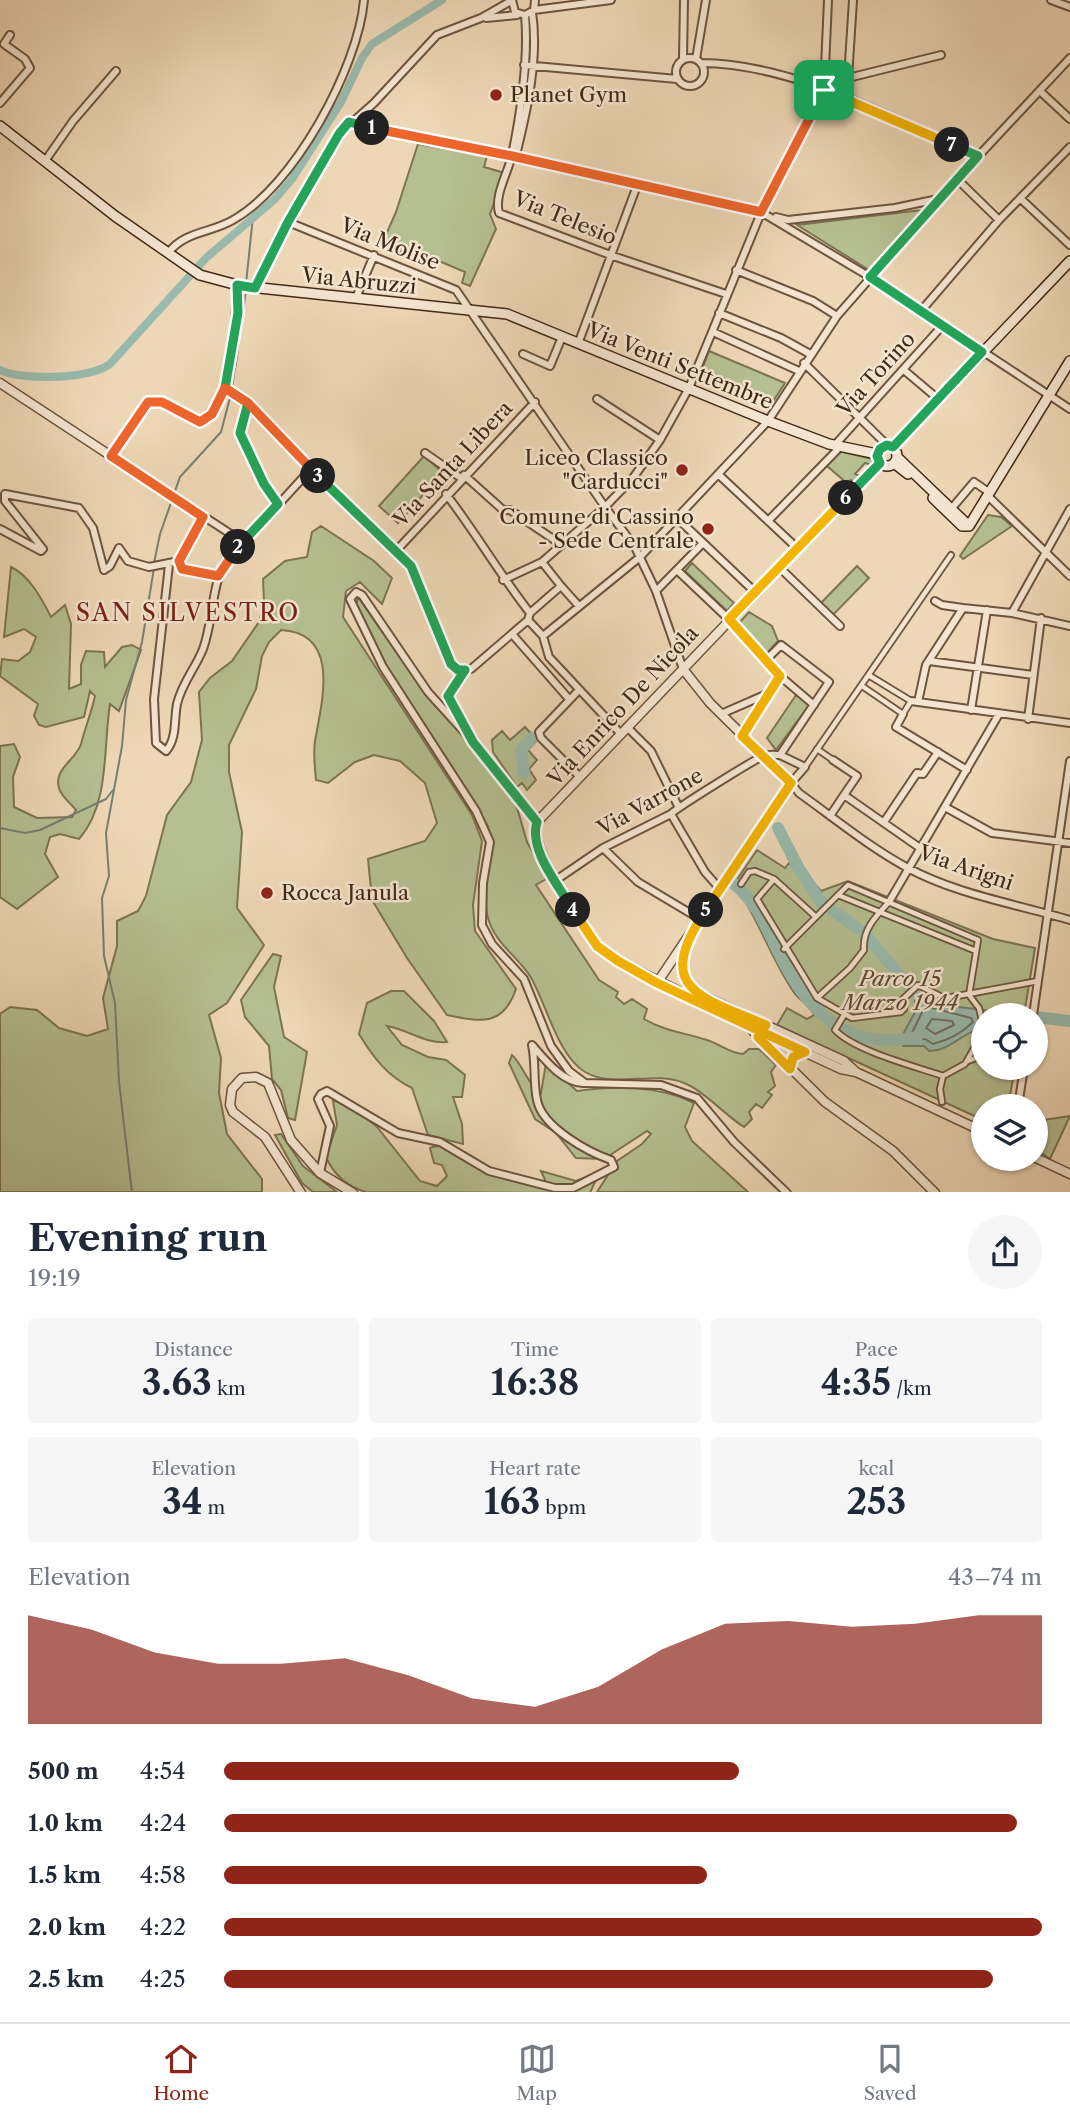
<!DOCTYPE html>
<html lang="en">
<head>
<meta charset="utf-8">
<style>
  :root { --surface:#fff; --page:#f6f6f7; --text:#1f2937; --muted:#747a83; --line:#e0e1e3; --accent:#8f2418 }
  body { margin:0; font-family:"Libre Caslon Text",serif; background:var(--page); color:var(--text); height:100vh; display:flex; flex-direction:column; font-size:26px; white-space:nowrap }
  * { box-sizing:border-box; margin:0 }
  p { font-size:23px; color:var(--muted) }
  .icon { flex:none; width:38px; height:38px; fill:none; stroke:currentColor; stroke-width:2; stroke-linecap:round; stroke-linejoin:round }
  .map { position:relative; height:1192px; overflow:hidden }
  .panel { display:flex; flex-direction:column; background:var(--surface); flex:1 }
  .panel>* { flex:none }
  .tools { position:absolute; left:971px; top:1003px; display:grid; gap:14px }
  .tools a { display:grid; place-items:center; width:77px; height:77px; border-radius:50%; background:var(--surface); box-shadow:0 2px 5px #0004; font-size:35px }
  .pin { position:absolute; display:grid; place-items:center; width:60px; height:60px; color:#fff; margin:-30px; border-radius:14px; box-shadow:0 4px 10px #0006 }
  .km { position:absolute; width:35px; height:35px; margin:-18px; border-radius:50%; background:#222; color:#fff; font-size:19px; line-height:35px; text-align:center }
  .round { display:grid; place-items:center; flex:none; width:74px; height:74px; border-radius:37px; background:var(--page) }
  .headline { display:flex; align-items:center; justify-content:space-between; height:119px; padding:0 28px }
  h1 { font-size:38px; font-weight:700; line-height:52px }
  .figures { display:grid; grid-template-columns:repeat(3,1fr); gap:10px; height:119px; padding:7px 28px }
  .figures div { display:grid; align-content:center; border-radius:7px; background:var(--page); text-align:center }
  .figures b { font-size:35px; font-weight:700 }
  .figures small { font-size:19px; font-weight:400 }
  .figures p { font-size:19px }
  .chart { height:196px; padding:14px 28px }
  .chart p { display:flex; justify-content:space-between }
  .chart svg { width:100%; height:126px; margin-top:7px; fill:var(--accent); opacity:.7 }
  ul { padding:0 28px; list-style:none; font-size:23px }
  li { display:grid; grid-template-columns:112px 84px 1fr; align-items:center; height:52px }
  li i { height:18px; border-radius:9px; background:var(--accent) }
  .menu { display:flex; justify-content:space-around; align-items:center; height:98px; border-top:2px solid var(--line); background:var(--surface); font-size:19px; color:var(--muted) }
  .menu a { display:grid; justify-items:center; gap:4px }
  .menu .on { color:var(--accent) }
  .map>svg:first-child { display:block }
  .green { fill:#b5bf91; stroke:#7c7454; stroke-width:2 }
  .water { fill:#99baad; stroke:#768071; stroke-width:2 }
  .lines { fill:none; stroke-linecap:round; stroke-linejoin:round }
  .shore { stroke:#6e7262; stroke-width:2 }
  .stream { stroke:#768071; stroke-width:2 }
  .canal { stroke:#99baad; stroke-width:8 }
  .river { stroke:#99baad; stroke-width:12 }
  .pedestrian-casing { stroke:#6d543e; stroke-width:8 }
  .minor-casing { stroke:#6d543e; stroke-width:10 }
  .tertiary-casing { stroke:#6d543e; stroke-width:11 }
  .secondary-casing { stroke:#422916; stroke-width:12 }
  .pedestrian { stroke:#f4e5d0; stroke-width:4.5 }
  .minor { stroke:#f4e5d0; stroke-width:6 }
  .tertiary { stroke:#f4e5d0; stroke-width:8 }
  .secondary { stroke:#f4e5d0; stroke-width:9 }
  .split-1-casing { stroke:#fff; stroke-width:14 }
  .split-2-casing { stroke:#fff; stroke-width:14 }
  .split-3-casing { stroke:#fff; stroke-width:14 }
  .split-4-casing { stroke:#fff; stroke-width:14 }
  .split-5-casing { stroke:#fff; stroke-width:14 }
  .split-6-casing { stroke:#fff; stroke-width:14 }
  .split-7-casing { stroke:#fff; stroke-width:14 }
  .split-8-casing { stroke:#fff; stroke-width:14 }
  .split-1 { stroke:#f0652b; stroke-width:9 }
  .split-2 { stroke:#22a559; stroke-width:9 }
  .split-3 { stroke:#f0652b; stroke-width:9 }
  .split-4 { stroke:#22a559; stroke-width:9 }
  .split-5 { stroke:#f5b400; stroke-width:9 }
  .split-6 { stroke:#f5b400; stroke-width:9 }
  .split-7 { stroke:#22a559; stroke-width:9 }
  .split-8 { stroke:#f5b400; stroke-width:9 }
  .poi-dot { fill:#8f2418; stroke:#f4e5d0; stroke-width:2.5 }
  .labels { text-anchor:middle; stroke-width:5; stroke-linejoin:round; paint-order:stroke }
  .poi-label { font-size:21px; fill:#422916; stroke:#f4e5d0; text-anchor:start }
  .street-label { font-size:21px; fill:#422916; stroke:#f4e5d0 }
  .park-label { font-size:21px; font-style:italic; fill:#59472f; stroke:#f4e5d0 }
  .quarter-label { font-size:24px; letter-spacing:2px; fill:#7a1f14; stroke:#f4e5d0 }
</style>
</head>
<body>
<div class="map">
<svg width="1070" height="1193" viewBox="0 0 1070 1193">
  <rect width="100%" height="100%" fill="#eed7b6"/>
  <filter id="stains"><feTurbulence type="fractalNoise" baseFrequency=".00286" numOctaves="4"/><feColorMatrix values="0 0 0 0 .2 0 0 0 0 .09 0 0 0 0 .02 0 0 0 .5 -.17"/></filter>
  <radialGradient id="worn" r=".72"><stop offset=".6" stop-color="#630" stop-opacity="0"/><stop offset="1" stop-color="#630" stop-opacity=".3"/></radialGradient>
  <path class="green" d="M418,144L487,156L484,167L505,173L490,214L496,229L470,286L462,283L465,272L439,261L436,265L382,244L396,212Z
    M922,210L869,270L797,225Z
    M709,351L785,383L774,400L702,369Z
    M839,451L872,459V465L865,463L855,474L862,477L856,484L851,480L848,484L827,466Z
    M424,456L441,471L438,478L398,523L379,506Z
    M988,515L1001,517L1012,526L963,559L960,556Z
    M321,526L374,561L392,578L382,604L360,582L346,591L343,617L472,815L482,841L473,905L475,931L516,989C503,1027 481,1022 447,1015L407,958L372,900L368,859L425,841L437,823L425,783L400,761L374,755L355,762L328,783L316,780C315,768 313,754 315,741C322,701 341,633 281,630L269,642L262,656L256,689L229,745V772L242,832L237,908L264,945L227,1003L209,1015L221,1058L219,1093L227,1134L262,1179V1192H0V1014L10,1007L37,1010L59,1028L87,1036L108,1029L103,998L117,946V921L138,911L146,896L167,815L191,782L202,740L199,692L210,678L232,661L259,622L264,601L263,579L285,561L307,557L312,532Z
    M692,563L734,603L727,611L685,571Z
    M857,566L869,578L832,616L819,605Z
    M11,567C29,575 42,599 51,617L65,605L71,624L69,689L81,684V665L86,651L104,652L105,667L122,647L132,645L141,650L119,711L110,704C103,748 110,804 79,839L60,834L50,837L45,854L58,877L17,909L0,897V746L14,744L20,757L13,777L14,807L37,818L72,817L76,810C71,804 61,796 59,788C53,769 76,760 81,744C85,728 91,714 95,696L90,691L84,717L46,727L39,725L34,716L38,704L0,676L2,659L18,661L30,652L36,637L24,629L4,637Z
    M358,597L430,700L478,752L516,804L527,842L548,878L536,885L599,980L618,992L616,997L624,1004L632,999L647,1009L644,1019C664,1031 686,1033 707,1040C720,1044 729,1053 743,1054L749,1049H759L776,1065L771,1072L775,1086L768,1092L772,1095L762,1108L756,1104L749,1112L752,1119L744,1127C726,1116 703,1090 684,1083C653,1070 614,1089 585,1072C557,1055 546,1002 530,976C517,956 497,945 489,921C480,896 493,855 488,826L382,659L356,606Z
    M749,612L772,626L778,641L767,653L739,623Z
    M796,695L810,704L776,750L767,738Z
    M525,727L537,740L528,750L537,760L529,769L536,780L527,790L522,783L517,787L493,752L492,740L502,731L510,740Z
    M757,850L785,868L789,863L805,873L821,891L848,881L993,939L1035,948L1024,1015H984V1068H1015L1008,1106H984L983,1120L777,1025L787,1008L807,1019L814,1015C810,1004 799,1001 793,991C770,957 758,917 734,884Z
    M273,954L281,956L274,987L284,1037L307,1052L295,1120L288,1118L281,1090L272,1079L269,1046L245,1017L241,1000Z
    M391,991H404L434,1021L447,1042C425,1044 409,1030 387,1026L402,1045L428,1057L446,1060L465,1075L462,1097H453L462,1124L463,1144L428,1135L412,1088C387,1076 373,1057 359,1034L367,1003Z
    M512,1055C523,1065 529,1087 541,1093L546,1063L577,1091C616,1086 658,1085 694,1103L685,1127L692,1141L748,1192H597L617,1161L642,1144L651,1134L647,1131L604,1159L576,1158L556,1133L535,1119L509,1063Z
    M333,1101L343,1102L359,1112L377,1127L420,1181L437,1186L447,1176L442,1165L434,1163L430,1148C450,1139 479,1163 497,1171C512,1177 530,1182 546,1182L541,1171L576,1181L594,1174L595,1182L590,1193L366,1192C348,1187 334,1175 326,1157L337,1125Z
    M1070,1116L1050,1159L1036,1149V1121Z
    M281,1134L303,1166L337,1192H313L302,1183L275,1135Z"/>
  <path class="water" d="M915,994L943,1005L1023,1015H984L983,1028C965,1030 951,1051 929,1051L924,1046H903L900,1040L915,1012Z"/>
  <g class="lines">
    <path class="shore" d="M925,1006L971,1018L973,1022C962,1033 949,1040 933,1044L925,1039H913L911,1035Z
      M932,1019L952,1021L954,1025L935,1034L926,1028Z"/>
    <path class="stream" d="M246,284L253,216
      M232,388L246,290
      M154,563L160,534L180,477L221,432L231,394
      M0,828L25,833L40,830L106,799L113,790
      M132,1193L119,1082L115,1003L104,956L102,898L109,876L106,833L122,746L126,700L142,642L154,568"/>
    <path class="canal" d="M0,370C23,381 90,379 110,364L206,258L275,199L292,179L341,102L362,58L372,44L442,0"/>
    <path class="river" d="M524,773L521,750L532,738
      M778,828L798,867L821,902L864,933L915,994
      M734,884C759,904 768,933 783,961C812,1017 851,1051 917,1037
      M1036,1017L1070,1021"/>
    <g class="pedestrian-casing">
      <path id="pedestrian" d="M862,686L903,714L911,701L870,676
        M817,749L833,760
        M805,767L951,555
        M741,884L749,872L755,871L774,879
        M838,895L976,951
        M816,917L774,879L757,899L817,998L852,1018L901,1012L904,1009L902,1000L918,985L942,997H952L1038,981
        M784,949L848,885L978,940L969,995L979,1008L984,1029
        M817,998L850,968L864,950C862,930 876,916 889,902
        M844,1015L835,1030C855,1051 914,1066 943,1076L940,1089L942,1102
        M968,1061L984,1055
        M1011,1068L1016,1070
        M943,1076L965,1064L984,1031"/>
    </g>
    <g class="minor-casing">
      <path id="minor" d="M512,0L515,12L525,15L534,10L535,0
        M1051,0L1070,7
        M534,10L611,0
        M525,15C529,60 521,111 512,155C508,173 494,195 499,213L613,256L726,294
        M486,18L517,15
        M676 72a14 14 0 1 1 28 0a14 14 0 1 1-28 0Z
        M683,59L684,0
        M696,59L706,0
        M701,63C798,64 891,119 978,156
        M524,65L677,79
        M824,90L848,78L941,55
        M1041,92L1070,119
        M843,98L848,78L853,0
        M0,103L30,68L25,59L4,44L10,35
        M350,122L761,212L870,277L1070,409
        M516,155C527,111 539,58 532,12
        M45,161L73,121L116,71
        M957,179L999,220
        M1021,199L1070,245
        M776,217L788,220L895,208L938,199
        M288,222L456,290L605,507L635,547L656,591L683,669
        M168,253C185,231 211,233 233,220C294,186 358,68 364,0
        M736,270L813,301L837,316
        M255,288L288,222L339,134L374,103L437,35L481,18L511,1
        M356,298L374,255
        M921,311L999,220L1070,147
        M719,313L781,338L810,354
        M713,332L799,371
        M578,344L638,183
        M523,354L550,366L562,337
        M804,363L887,445
        M905,371L937,398
        M225,388L248,403L411,566L451,664L458,670L471,669L528,620
        M597,399L660,440
        M248,403L240,433L264,484L278,504
        M834,446L943,325
        M425,453L461,478
        M111,456L243,542
        M718,474L797,548
        M464,475L503,510H510L562,545
        M446,494C476,533 500,575 530,613
        M988,496L1070,576
        M952,508L974,482L990,493
        M677,518L755,592
        M768,521L840,447
        M0,529L41,551L43,549L5,501V494L79,508L93,528L104,570
        M396,551L535,402
        M179,561L182,569L218,576
        M542,562L561,586
        M169,565L154,699L156,743L166,751C177,739 174,719 177,704C182,683 195,669 203,649C213,622 211,590 224,564L311,469
        M779,567L840,626
        M104,570L110,566L119,548L128,561L149,567L179,561L203,517
        M677,570L735,625L780,676L814,705
        M503,580L542,562L605,507L633,478L660,440L689,388L768,196L824,90L828,0
        M656,591L703,543
        M935,601L942,605L963,608
        M530,613L528,620L543,636L549,657L621,734
        M530,613L561,586L578,605
        M1012,613L1070,509
        M512,634L569,699
        M543,636L640,557L768,421L837,316L957,179L1070,58
        M929,661L1033,675
        M465,670L448,694L469,733
        M579,690L539,732L541,738L580,777
        M911,701L1070,723
        M918,702L926,665L963,608L1012,613L1070,626
        M971,710L987,610
        M721,714L767,694
        M903,714L896,727L967,770
        M1028,719L1041,618
        M627,727L651,751L678,806
        M742,736L780,676
        M780,755L805,767L791,783L799,793C834,818 868,846 906,867C955,894 1016,904 1070,920
        M833,760L857,776L844,795L920,848
        M945,807L992,833L1070,843
        M671,814L705,872L720,889
        M830,816L844,795
        M537,822L484,754L428,692L362,595L356,592L350,599L383,667L476,811L490,842L483,883L482,925L492,944L524,979L551,1046L569,1071L585,1083L661,1085L697,1098L734,1142L787,1193
        M884,822L917,773L923,774L938,752
        M603,848L638,882L700,919
        M556,880L603,848L671,814C675,809 758,757 764,756C769,754 775,755 780,755L829,682L781,645L767,659
        M889,902L999,714
        M1033,1015L1070,761
        M1018,1106L1024,1068
        M320,1173L330,1126L318,1099L321,1094L327,1091L398,1133L440,1142L489,1171L555,1188H573L614,1167L611,1160C588,1152 542,1127 537,1100C533,1082 536,1063 532,1045C545,1060 562,1082 583,1083"/>
    </g>
    <g class="tertiary-casing">
      <path id="tertiary" d="M0,383L111,456L147,402H162L200,422C237,398 236,325 237,285
        M880,463L537,822C529,848 578,923 596,944C601,951 610,956 618,961L761,1032L841,1069L856,1072L984,1132
        M684,949C678,966 683,982 697,993L844,1061L856,1072
        M657,983L791,783L710,703L683,669
        M753,1031L825,1102L893,1151L935,1193
        M790,1069L793,1057L805,1052
        M1036,1158L1070,1174
        M301,1193L265,1137L233,1112L230,1105L232,1089L242,1078L256,1077L268,1083L291,1140L320,1173L353,1193"/>
    </g>
    <g class="secondary-casing">
      <path id="secondary" d="M0,126L115,216L200,275L241,286L507,314L768,421L829,444L877,454
        M877 456a10 10 0 1 1 20 0a10 10 0 1 1-20 0Z
        M893,447L1070,261
        M897,457L969,526
        M894,463L908,474
        M933,498L962,526H969
        M969,526L1070,361"/>
    </g>
    <use href="#pedestrian" class="pedestrian"/>
    <use href="#minor" class="minor"/>
    <use href="#tertiary" class="tertiary"/>
    <use href="#secondary" class="secondary"/>
  </g>
  <g class="lines">
    <g class="split-1-casing">
      <path id="split-1" d="M372,128L512,156L761,212L824,90"/>
    </g>
    <g class="split-2-casing">
      <path id="split-2" d="M238,547L278,504L264,484L240,433L248,403L225,388L238,313L237,285L255,288L288,222L339,134L349,122L372,128"/>
    </g>
    <g class="split-3-casing">
      <path id="split-3" d="M238,547L218,576L182,569L179,561L203,517L111,456L148,402H162L200,422L212,414L225,388L248,403L318,476"/>
    </g>
    <g class="split-4-casing">
      <path id="split-4" d="M318,476L411,566L451,664L458,670H465L448,696L473,742L537,822C528,850 560,887 573,910"/>
    </g>
    <g class="split-5-casing">
      <path id="split-5" d="M573,910L597,946L618,961L657,983L805,1052L793,1057L790,1069L758,1037C761,1032 763,1028 766,1025C698,996 653,989 706,910"/>
    </g>
    <g class="split-6-casing">
      <path id="split-6" d="M706,910L791,783L742,736L780,676L729,619L846,498"/>
    </g>
    <g class="split-7-casing">
      <path id="split-7" d="M846,498L880,463L877,456L880,449L887,445L893,447L982,352L870,277L978,156L952,145"/>
    </g>
    <g class="split-8-casing">
      <path id="split-8" d="M824,90L952,145"/>
    </g>
    <use href="#split-1" class="split-1"/>
    <use href="#split-2" class="split-2"/>
    <use href="#split-3" class="split-3"/>
    <use href="#split-4" class="split-4"/>
    <use href="#split-5" class="split-5"/>
    <use href="#split-6" class="split-6"/>
    <use href="#split-7" class="split-7"/>
    <use href="#split-8" class="split-8"/>
  </g>
  <g class="poi-dot">
    <circle cx="496" cy="95" r="7"/>
    <circle cx="682" cy="470" r="7"/>
    <circle cx="708" cy="529" r="7"/>
    <circle cx="267" cy="893" r="7"/>
  </g>
  <g class="labels">
    <g class="poi-label">
      <text x="510" y="102">Planet Gym</text>
      <text x="668" y="465" text-anchor="end">Liceo Classico<tspan x="668" dy="24">"Carducci"</tspan></text>
      <text x="694" y="524" text-anchor="end">Comune di Cassino<tspan x="694" dy="24">- Sede Centrale</tspan></text>
      <text x="281" y="900">Rocca Janula</text>
    </g>
    <g class="street-label">
      <text transform="translate(565 218) rotate(22)" y="7">Via Telesio</text>
      <text transform="translate(390 244) rotate(22)" y="7">Via Molise</text>
      <text transform="translate(359 281) rotate(6)" y="7">Via Abruzzi</text>
      <text transform="translate(680 366) rotate(22)" y="7">Via Venti Settembre</text>
      <text transform="translate(876 374) rotate(-48)" y="7">Via Torino</text>
      <text transform="translate(453 464) rotate(-47)" y="7">Via Santa Libera</text>
      <text transform="translate(623 706) rotate(-47)" y="7">Via Enrico De Nicola</text>
      <text transform="translate(650 802) rotate(-29)" y="7">Via Varrone</text>
      <text transform="translate(966 868) rotate(19)" y="7">Via Arigni</text>
    </g>
    <g class="park-label">
      <text x="900" y="986">Parco 15<tspan x="900" dy="24">Marzo 1944</tspan></text>
    </g>
    <g class="quarter-label">
      <text x="188" y="621">SAN SILVESTRO</text>
    </g>
  </g>
  <rect width="100%" height="100%" filter="url(#stains)"/>
  <rect width="100%" height="100%" fill="url(#worn)"/>
</svg>
<div class="tools">
<a><svg class="icon" aria-label="locate" viewBox="0 0 24 24"><circle cx="12" cy="12" r="6"/><path d="M12 2v4M12 18v4M2 12h4M18 12h4"/></svg></a>
<a><svg class="icon" aria-label="layers" viewBox="0 0 24 24"><path d="M12 4l9 5-9 5-9-5zM3 14l9 5 9-5"/></svg></a>
</div>
<div class="pin" style="left:824px;top:90px;background:#1e9e55"><svg class="icon" aria-label="arrive" viewBox="0 0 24 24"><path d="M6 21V4h12l-3 4 3 4H6"/></svg></div>
<b class="km" style="left:372px;top:128px">1</b>
<b class="km" style="left:238px;top:547px">2</b>
<b class="km" style="left:318px;top:476px">3</b>
<b class="km" style="left:573px;top:910px">4</b>
<b class="km" style="left:706px;top:910px">5</b>
<b class="km" style="left:846px;top:498px">6</b>
<b class="km" style="left:952px;top:145px">7</b>
</div>
<section class="panel">
<div class="headline"><div><h1>Evening run</h1><p>19:19</p></div><a class="round"><svg class="icon" aria-label="share" viewBox="0 0 24 24"><path d="M12 15V3M7 8l5-5 5 5M5 13v7h14v-7"/></svg></a></div>
<div class="figures">
<div><p>Distance</p><b>3.63<small> km</small></b></div>
<div><p>Time</p><b>16:38</b></div>
<div><p>Pace</p><b>4:35<small> /km</small></b></div>
</div>
<div class="figures">
<div><p>Elevation</p><b>34<small> m</small></b></div>
<div><p>Heart rate</p><b>163<small> bpm</small></b></div>
<div><p>kcal</p><b>253</b></div>
</div>
<div class="chart"><p><span>Elevation</span>43–74 m</p>
<svg viewBox="0 0 160 44" preserveAspectRatio="none"><path d="M0 44V6L10 11L20 19L30 23L40 23L50 21L60 27L70 35L80 38L90 31L100 18L110 9L120 8L130 10L140 9L150 6L160 6V44z"/></svg>
</div>
<ul>
<li><b>500 m</b>4:54<i style="width:63%"></i></li>
<li><b>1.0 km</b>4:24<i style="width:97%"></i></li>
<li><b>1.5 km</b>4:58<i style="width:59%"></i></li>
<li><b>2.0 km</b>4:22<i style="width:100%"></i></li>
<li><b>2.5 km</b>4:25<i style="width:94%"></i></li>
</ul>
</section>
<nav class="menu">
<a class="on"><svg class="icon" aria-label="home" viewBox="0 0 24 24"><path d="M3 11l9-7 9 7M6 9v11h12V9"/></svg>Home</a>
<a><svg class="icon" aria-label="map" viewBox="0 0 24 24"><path d="M3 6l6-2 6 2 6-2v14l-6 2-6-2-6 2zM9 4v14M15 6v14"/></svg>Map</a>
<a><svg class="icon" aria-label="saved" viewBox="0 0 24 24"><path d="M7 4h10v16l-5-4-5 4z"/></svg>Saved</a>
</nav>
</body>
</html>
